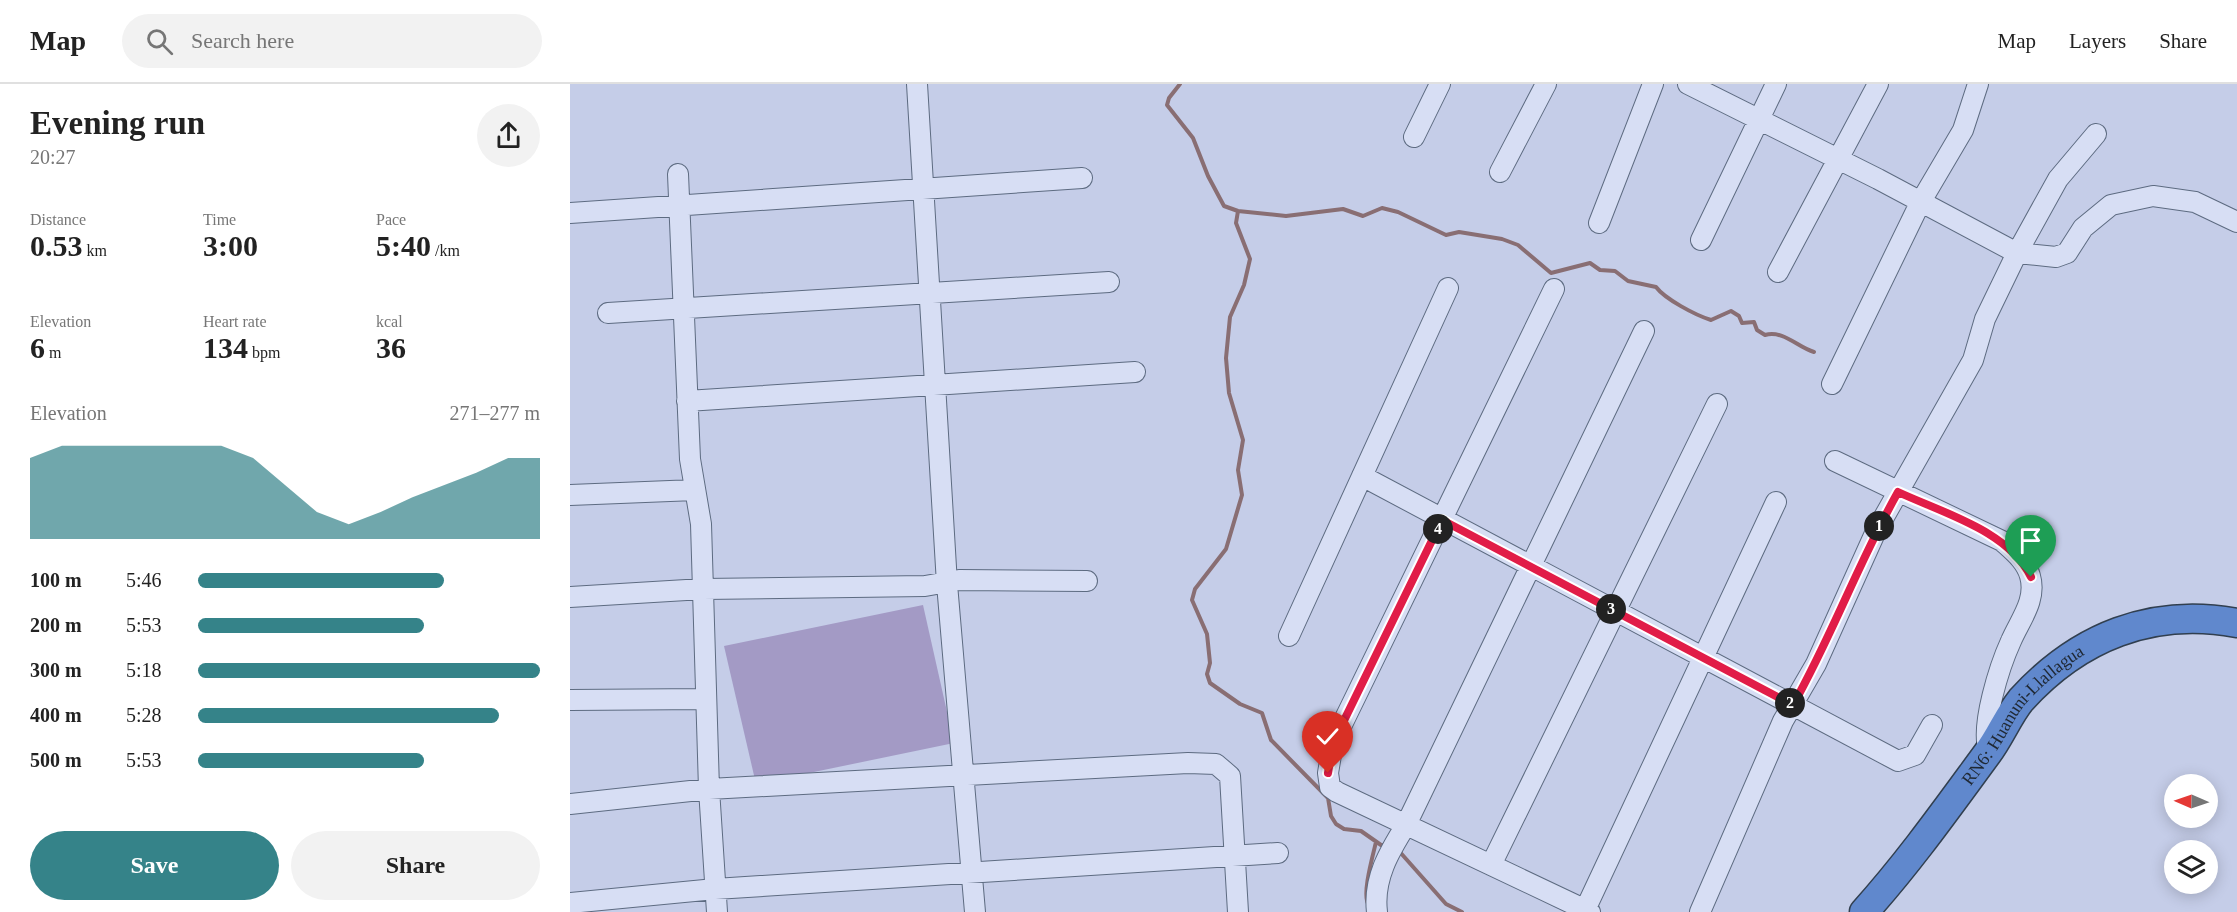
<!DOCTYPE html>
<html lang="en">
<head>
<meta charset="utf-8">
<style>
  :root { --surface:#fff; --page:#f2f2f2; --text:#222; --muted:#767676; --line:#e0e0e0; --accent:#358389 }
  body { margin:0; font-family:"Times New Roman",serif; background:var(--page); color:var(--text); height:100vh; display:flex; flex-direction:column; font-size:22px; white-space:nowrap }
  * { box-sizing:border-box; margin:0 }
  p { font-size:20px; color:var(--muted) }
  .icon { flex:none; width:33px; height:33px; fill:none; stroke:currentColor; stroke-width:2; stroke-linecap:round; stroke-linejoin:round }
  .map { position:relative; flex:1; overflow:hidden }
  .sheet { display:flex; flex-direction:column; background:var(--surface); width:570px }
  .sheet>* { flex:none }
  .needle { width:39px; rotate:272deg }
  .fabs { position:absolute; left:1594px; top:690px; display:grid; gap:12px }
  .fabs a { display:grid; place-items:center; width:54px; height:54px; border-radius:50%; background:var(--surface); box-shadow:0 3px 15px #0003; font-size:30px }
  .pin { position:absolute; display:grid; place-items:center; width:51px; height:51px; color:#fff; margin:-62px -26px; border-radius:50% 50% 50% 0; rotate:-45deg; box-shadow:0 0 6px #0007 }
  .pin .icon { rotate:45deg }
  .km { position:absolute; width:30px; height:30px; margin:-15px; border-radius:50%; background:#222; color:#fff; font-size:16px; line-height:30px; text-align:center }
  .round { display:grid; place-items:center; flex:none; width:63px; height:63px; border-radius:32px; background:var(--page) }
  .overview { display:flex; align-items:center; justify-content:space-between; height:102px; padding:0 30px }
  h1 { font-size:33px; font-weight:600; line-height:45px }
  .stats { display:grid; grid-template-columns:repeat(3,1fr); gap:9px; height:102px; padding:6px 30px }
  .stats div { display:grid; align-content:center }
  .stats b { font-size:30px; font-weight:600 }
  .stats small { font-size:16px; font-weight:400 }
  .stats p { font-size:16px }
  .chart { height:168px; padding:12px 30px }
  .chart p { display:flex; justify-content:space-between }
  .chart svg { width:100%; height:108px; margin-top:6px; fill:var(--accent); opacity:.7 }
  .primary-button { display:flex; gap:12px; margin-top:auto; padding:12px 30px }
  .primary-button a { flex:1; height:69px; border-radius:36px; background:var(--accent); color:#fff; font-size:24px; font-weight:600; line-height:69px; text-align:center }
  .primary-button a+a { background:var(--page); color:var(--text) }
  ul { padding:0 30px; list-style:none; font-size:20px }
  li { display:grid; grid-template-columns:96px 72px 1fr; align-items:center; height:45px }
  li i { height:15px; border-radius:8px; background:var(--accent) }
  header { display:flex; align-items:center; gap:36px; box-sizing:border-box; height:84px; padding:0 30px; background:var(--surface); border-bottom:2px solid var(--line) }
  header strong { font-size:28px }
  nav { display:flex; gap:33px; margin-inline-start:auto; font-size:21px }
  .search { width:420px; height:54px; background:var(--page); display:flex; align-items:center; gap:15px; box-sizing:border-box; padding:0 21px; border-radius:33px; color:var(--muted); font-size:22px }
  main { display:flex; flex:1; min-height:0 }
  .map>svg:first-child { display:block }
  .pitch { fill:#a39ac5 }
  .lines { fill:none; stroke-linecap:round; stroke-linejoin:round }
  .stream { stroke:#896e73; stroke-width:4 }
  .minor-casing { stroke:#5d6b81; stroke-width:22 }
  .highway-casing { stroke:#313f4f; stroke-width:31 }
  .minor { stroke:#d7def4; stroke-width:20 }
  .highway { stroke:#6088cd; stroke-width:28 }
  .route-casing { stroke:#fff; stroke-width:12 }
  .route { stroke:#e11d48; stroke-width:8 }
  .labels { text-anchor:middle; stroke-width:4.5; stroke-linejoin:round; paint-order:stroke }
  .street-label { font-size:18px; fill:#1f2833; stroke:#d4daf1 }
</style>
</head>
<body>
<header>
<strong>Map</strong>
<div class="search"><svg class="icon" aria-label="search" viewBox="0 0 24 24"><circle cx="10" cy="10" r="6"/><path d="M15 15l6 6"/></svg>Search here</div>
<nav><a>Map</a><a>Layers</a><a>Share</a></nav>
</header>
<main>
<section class="sheet">
<div class="overview"><div><h1>Evening run</h1><p>20:27</p></div><a class="round"><svg class="icon" aria-label="share" viewBox="0 0 24 24"><path d="M12 15V3M7 8l5-5 5 5M5 13v7h14v-7"/></svg></a></div>
<div class="stats">
<div><p>Distance</p><b>0.53<small> km</small></b></div>
<div><p>Time</p><b>3:00</b></div>
<div><p>Pace</p><b>5:40<small> /km</small></b></div>
</div>
<div class="stats">
<div><p>Elevation</p><b>6<small> m</small></b></div>
<div><p>Heart rate</p><b>134<small> bpm</small></b></div>
<div><p>kcal</p><b>36</b></div>
</div>
<div class="chart"><p><span>Elevation</span>271–277 m</p>
<svg viewBox="0 0 160 44" preserveAspectRatio="none"><path d="M0 44V11L10 6L20 6L30 6L40 6L50 6L60 6L70 11L80 22L90 33L100 38L110 33L120 27L130 22L140 17L150 11L160 11V44z"/></svg>
</div>
<ul>
<li><b>100 m</b>5:46<i style="width:72%"></i></li>
<li><b>200 m</b>5:53<i style="width:66%"></i></li>
<li><b>300 m</b>5:18<i style="width:100%"></i></li>
<li><b>400 m</b>5:28<i style="width:88%"></i></li>
<li><b>500 m</b>5:53<i style="width:66%"></i></li>
</ul>
<div class="primary-button"><a>Save</a><a>Share</a></div>
</section>
<div class="map">
<svg width="1667" height="828" viewBox="0 0 1667 828">
  <rect width="100%" height="100%" fill="#c5cde8"/>
  <path class="pitch" d="M353,521L384,659L186,700L154,562Z"/>
  <g class="lines">
    <path class="stream" d="M610,0L599,14L597,21L623,54L638,92L654,122L668,127L716,132L773,125L793,132L812,124L828,128L876,151L889,148L932,155L948,161L981,189L1020,179L1030,186L1045,187L1058,197L1086,203C1095,215 1125,231 1141,236L1161,227L1169,232L1172,239L1184,238L1187,246L1195,251C1214,246 1227,263 1244,268
      M668,127L666,139L680,175L674,201L660,233L656,274L659,309L673,356L668,386L672,411L656,465L625,505L622,516L637,550L640,579L637,590L640,599L670,620L692,629L701,656L758,714L761,732L766,740L774,745L791,747L811,761H817
      M829,767L876,820L892,828
      M799,821C791,813 803,771 806,758"/>
    <g class="minor-casing">
      <path id="minor" d="M347,0L377,500L405,828
        M1118,0L1308,95L1447,169L1486,173L1497,169L1513,144L1541,121L1583,112L1625,118L1667,138
        M844,53L870,0
        M930,88L976,0
        M108,90L120,375L131,440L139,705L147,828
        M0,129L512,94
        M1029,139L1083,0
        M1131,156L1206,0
        M1208,188L1308,0
        M984,205L763,659L758,689L760,703L767,708L1020,828
        M38,229L539,198
        M1262,300L1350,119L1393,46L1408,0
        M117,317L565,288
        M1265,377L1432,457C1443,467 1456,477 1460,492C1467,516 1450,536 1441,557C1430,581 1410,642 1419,667
        M792,392L1328,677L1345,671L1362,641
        M0,411L125,406
        M0,513L133,505L355,502L389,496L517,497
        M719,552L878,204
        M0,616L136,615
        M0,720L139,705L618,679L646,680L660,692L668,828
        M921,781L1147,320
        M0,819L145,805L708,769
        M1015,826L1206,418
        M807,828C803,795 819,768 836,741L1074,247
        M1130,828L1213,637L1246,580L1306,447L1403,276L1415,235L1447,169L1488,95L1526,50"/>
    </g>
    <g class="highway-casing">
      <g id="highway">
        <path id="s1" d="M1294,828C1339,778 1378,723 1417,670C1430,653 1438,632 1451,616C1508,553 1582,523 1667,539"/>
      </g>
    </g>
    <use href="#minor" class="minor"/>
    <use href="#highway" class="highway"/>
  </g>
  <g class="lines">
    <g class="route-casing">
      <path id="route" d="M758,689L763,659L872,436L1223,621C1262,552 1289,477 1328,408C1373,429 1439,447 1461,493"/>
    </g>
    <use href="#route" class="route"/>
  </g>
  <g class="labels">
    <g class="street-label">
      <text dy="6" stroke="none"><textPath href="#s1" startOffset="254">RN6: Huanuni-Llallagua</textPath></text>
    </g>
  </g>
</svg>
<div class="fabs">
<a><svg class="needle" viewBox="-14 -14 28 28"><path d="M0-13l5 13h-10z" fill="#e53935"/><path d="M0 13l5-13h-10z" fill="#767676"/></svg></a>
<a><svg class="icon" aria-label="layers" viewBox="0 0 24 24"><path d="M12 4l9 5-9 5-9-5zM3 14l9 5 9-5"/></svg></a>
</div>
<div class="pin" style="left:1461px;top:493px;background:#1e9e55"><svg class="icon" aria-label="arrive" viewBox="0 0 24 24"><path d="M6 21V4h12l-3 4 3 4H6"/></svg></div>
<div class="pin" style="left:758px;top:689px;background:#d93025"><svg class="icon" aria-label="check" viewBox="0 0 24 24"><path d="M5 12l5 5 9-10"/></svg></div>
<b class="km" style="left:1309px;top:442px">1</b>
<b class="km" style="left:1220px;top:619px">2</b>
<b class="km" style="left:1041px;top:525px">3</b>
<b class="km" style="left:868px;top:445px">4</b>
</div>
</main>
</body>
</html>
